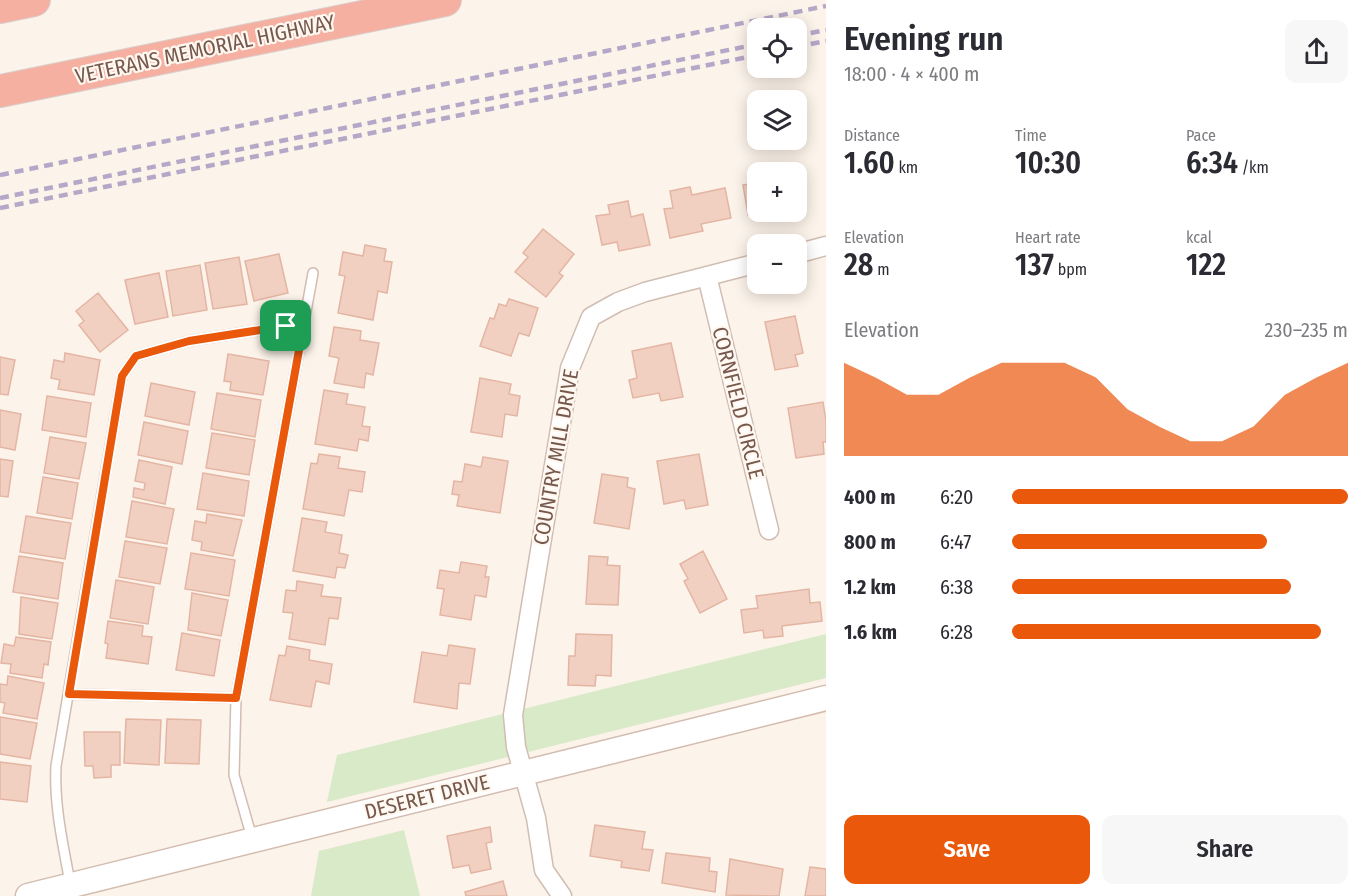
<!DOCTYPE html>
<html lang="en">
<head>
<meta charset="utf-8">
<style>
  :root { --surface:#fff; --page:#f7f7f7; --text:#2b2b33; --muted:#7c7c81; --accent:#ea580c }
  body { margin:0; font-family:"Fira Sans Condensed",sans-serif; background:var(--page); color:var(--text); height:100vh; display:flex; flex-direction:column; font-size:22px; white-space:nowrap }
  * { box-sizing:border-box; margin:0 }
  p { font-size:20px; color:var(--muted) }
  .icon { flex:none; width:33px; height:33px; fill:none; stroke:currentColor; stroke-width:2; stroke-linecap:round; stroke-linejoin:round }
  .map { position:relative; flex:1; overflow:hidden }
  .drawer { display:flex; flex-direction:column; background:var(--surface); width:540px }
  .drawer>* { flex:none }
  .buttons { position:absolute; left:747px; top:18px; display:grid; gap:12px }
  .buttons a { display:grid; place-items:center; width:60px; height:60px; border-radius:12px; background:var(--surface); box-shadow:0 3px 15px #0003; font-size:30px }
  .pin { position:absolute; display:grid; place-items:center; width:51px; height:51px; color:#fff; margin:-26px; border-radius:12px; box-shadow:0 3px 9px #0006 }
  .round { display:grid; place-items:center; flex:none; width:63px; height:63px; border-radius:12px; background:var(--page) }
  .head { display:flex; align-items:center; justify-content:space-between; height:102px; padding:0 18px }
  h1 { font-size:33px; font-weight:600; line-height:45px }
  .stats { display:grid; grid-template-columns:repeat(3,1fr); gap:9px; height:102px; padding:6px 18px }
  .stats div { display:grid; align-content:center }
  .stats b { font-size:30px; font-weight:600 }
  .stats small { font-size:16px; font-weight:400 }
  .stats p { font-size:16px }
  .chart { height:168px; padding:12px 18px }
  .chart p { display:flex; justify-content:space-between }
  .chart svg { width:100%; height:108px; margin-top:6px; fill:var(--accent); opacity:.7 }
  .cta { display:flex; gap:12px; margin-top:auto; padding:12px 18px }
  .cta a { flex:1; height:69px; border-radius:12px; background:var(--accent); color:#fff; font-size:24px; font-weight:600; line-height:69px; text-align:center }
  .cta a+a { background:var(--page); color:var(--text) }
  ul { padding:0 18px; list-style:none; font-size:20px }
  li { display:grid; grid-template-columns:96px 72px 1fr; align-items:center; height:45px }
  li i { height:15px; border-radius:8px; background:var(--accent) }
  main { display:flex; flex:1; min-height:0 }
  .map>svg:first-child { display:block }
  .green { fill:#d9eac8 }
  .building { fill:#f1d0c2; stroke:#e4b5a2; stroke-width:1.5 }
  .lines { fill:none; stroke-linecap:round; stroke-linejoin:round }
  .lane-casing { stroke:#d1bdb1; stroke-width:12 }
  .street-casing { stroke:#d1bdb1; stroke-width:21 }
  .secondary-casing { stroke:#d4bcaf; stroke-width:27 }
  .highway-casing { stroke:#d9d0cd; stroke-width:34 }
  .lane { stroke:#fff; stroke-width:9 }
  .street { stroke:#fff; stroke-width:18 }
  .secondary { stroke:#fff; stroke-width:24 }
  .highway { stroke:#f5b0a2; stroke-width:32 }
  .rail { stroke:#b5a7c7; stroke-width:4.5; stroke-dasharray:9 6; stroke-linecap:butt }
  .route-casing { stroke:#fff; stroke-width:12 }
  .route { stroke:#ea580c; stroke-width:8 }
  .labels { text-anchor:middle; stroke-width:4.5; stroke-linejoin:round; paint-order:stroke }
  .street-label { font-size:21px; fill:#77584d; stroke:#fff8f0 }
</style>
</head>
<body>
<main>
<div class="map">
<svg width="826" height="896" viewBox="0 0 826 896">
  <rect width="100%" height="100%" fill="#fcf3ea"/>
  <path class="green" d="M826,634V678L327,802L337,755Z
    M404,830L420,896H311L319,851Z"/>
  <path class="building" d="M758,183V212H770L748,215L743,185Z
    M690,187L692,195L725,188L731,218L701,224L703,231L670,238L664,209L673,208L670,191Z
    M628,201L631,217L643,214L650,245L619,251L617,242L602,245L596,216L610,214L608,205Z
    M543,229L574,254L559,273L563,276L546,297L515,272L528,257L523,253Z
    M365,245L386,249L384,261L392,262L387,293L378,291L373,320L338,313L345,276L339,275L343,252L363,256Z
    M279,254L288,293L254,301L245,261Z
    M239,257L247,304L213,309L205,263Z
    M200,265L207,310L173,316L166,271Z
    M159,273L168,317L135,324L125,280Z
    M98,293L128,330L100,352L79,325L84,321L76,311Z
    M509,299L538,308L529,336L519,333L511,356L480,346L490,318L494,319L499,304L506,306Z
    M795,316L803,353L795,355L798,366L775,370L765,322Z
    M334,327L361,331L360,340L379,343L373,375L366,373L364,388L334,383L339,358L329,356Z
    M671,343L683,397L661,401L659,393L633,398L629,380L637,378L632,351Z
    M65,353L100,360L94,395L58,389L60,380L51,378L54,360L64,362Z
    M228,354L269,361L263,395L230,390L231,382L224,381Z
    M0,357L15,360L8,395L0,394Z
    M480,378L511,384L509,394L520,396L517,416L505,414L502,437L471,432Z
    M151,383L195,392L189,425L145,416Z
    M324,390L348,394L346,404L365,407L362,426L370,427L368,441L359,439L357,451L315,444Z
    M217,393L261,400L255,437L211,429Z
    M47,396L91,403L86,437L42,430Z
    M823,402L826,421V442H823L824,454L796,458L788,408Z
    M0,410L21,414L15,450L0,447Z
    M144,422L188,431L182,464L138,455Z
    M212,433L255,440L249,475L206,468Z
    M50,437L86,443L79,479L44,473Z
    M319,454L340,457L338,468L365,472L362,492L349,490L344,516L303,509L311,463L317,464Z
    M699,454L708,505L686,509L684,500L664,504L657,461Z
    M483,457L508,461L500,513L457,506L459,495L452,494L454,481L462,482L465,464L481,467Z
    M0,459L13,461L8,497L0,496Z
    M139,460L172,467L165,504L133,497L134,488L144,490L145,483L135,481Z
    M203,473L249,481L244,516L197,509Z
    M602,474L628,478L627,487L635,489L629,529L594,523Z
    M43,477L78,483L72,519L37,513Z
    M132,501L174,509L167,544L126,537Z
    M207,514L242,520L233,556L201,550L202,542L192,540L195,521L206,523Z
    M26,516L71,523L65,559L20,552Z
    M302,518L327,522L325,532L342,535L339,553L348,555L345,568L337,567L335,578L293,571Z
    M125,541L167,548L160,584L119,577Z
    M703,551L727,599L700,613L684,581L688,579L680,564Z
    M191,553L235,560L229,596L185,589Z
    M19,556L63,563L58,599L13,592Z
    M589,556L608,557L607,565L620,566L618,605L586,604Z
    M461,562L487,566L485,577H489L486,597L475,595L471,620L440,615L444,589L437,588L440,570L459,573Z
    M116,580L154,587L148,624L110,618Z
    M297,581L323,585L321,596L341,598L338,619L329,618L325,645L289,639L293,613L283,612L286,590L296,591Z
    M809,589L810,603L820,602L822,621L782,626L783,636L764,638L763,630L744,633L741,610L758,608L756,596Z
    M192,593L228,600L221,636L188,630Z
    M21,597L58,603L52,639L19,634Z
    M108,621L143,626L142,636L152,637L148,664L106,658L108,644L105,643Z
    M182,633L220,640L214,676L176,670Z
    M576,634L612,635L611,676L596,675L595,686L568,685L569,656H575Z
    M16,637L51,642L48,665L44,664L42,678L10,673L11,664L1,663L4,644L14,646Z
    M449,645L475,649L470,684L459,683L457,709L414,702L422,652L447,656Z
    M287,646L310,650L309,660L332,664L329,684L316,681L311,707L270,700L279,655L285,656Z
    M8,676L44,683L37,719L3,713L5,703L0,702V684L7,685Z
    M0,717L37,723L30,759L0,754Z
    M126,719L161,720L159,765L124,763Z
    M167,719L201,720L199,764L165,763Z
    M84,732H120V765H111V777L94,778L93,766H85Z
    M0,762L31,766L27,802L0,799Z
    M595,825L645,832L642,849L653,850L649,871L621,867L622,861L590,856Z
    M490,827L492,842L486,843L491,869L471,873L469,865L453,868L447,836Z
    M666,853L710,858L709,871L717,872L715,892L662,883Z
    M730,859L783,869L779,896L726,895Z
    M810,867L826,869V896H805Z
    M503,881L507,896H466L465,892Z"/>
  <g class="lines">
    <g class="lane-casing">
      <path id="lane" d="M69,694L236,698
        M252,838L234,775L236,698L313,273
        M70,883C63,844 54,806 56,766L122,376L136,356L189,341L286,326L302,328"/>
    </g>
    <g class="street-casing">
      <path id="street" d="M796,254L826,246
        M707,276L769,530
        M562,896L544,870L536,818L516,747L513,715L570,368L591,317L618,302L645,292L758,263"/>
    </g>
    <g class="secondary-casing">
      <path id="secondary" d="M28,896L826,698"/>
    </g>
    <g class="highway-casing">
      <path id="highway" d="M0,7L34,0
        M0,91L445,0"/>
    </g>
    <use href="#lane" class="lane"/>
    <use href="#street" class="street"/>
    <use href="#secondary" class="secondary"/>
    <use href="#highway" class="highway"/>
    <path class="rail" d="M796,36L826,30
      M796,47L826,41
      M0,175L826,6
      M0,198L758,44
      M0,208L758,55"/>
  </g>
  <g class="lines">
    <g class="route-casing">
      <path id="route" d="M286,326L303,328L236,698L69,694L122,376L136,356L189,341Z"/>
    </g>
    <use href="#route" class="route"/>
  </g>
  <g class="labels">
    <g class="street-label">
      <text transform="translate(205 49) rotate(-12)" y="7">VETERANS MEMORIAL HIGHWAY</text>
      <text transform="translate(738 403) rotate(76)" y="7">CORNFIELD CIRCLE</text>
      <text transform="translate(556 457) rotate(-80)" y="7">COUNTRY MILL DRIVE</text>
      <text transform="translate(427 797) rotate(-14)" y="7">DESERET DRIVE</text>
    </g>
  </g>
</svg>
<div class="buttons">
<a><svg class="icon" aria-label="locate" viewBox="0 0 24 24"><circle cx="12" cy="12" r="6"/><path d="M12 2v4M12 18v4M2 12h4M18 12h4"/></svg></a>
<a><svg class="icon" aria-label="layers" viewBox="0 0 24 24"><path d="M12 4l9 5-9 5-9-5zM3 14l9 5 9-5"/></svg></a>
<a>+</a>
<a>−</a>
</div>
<div class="pin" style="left:286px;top:326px;background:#1e9e55"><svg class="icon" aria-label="arrive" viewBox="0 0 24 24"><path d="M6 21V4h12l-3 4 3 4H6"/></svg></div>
</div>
<section class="drawer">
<div class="head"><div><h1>Evening run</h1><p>18:00 · 4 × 400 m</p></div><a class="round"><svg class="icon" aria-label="share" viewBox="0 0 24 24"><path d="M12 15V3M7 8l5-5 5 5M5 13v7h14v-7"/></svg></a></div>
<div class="stats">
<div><p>Distance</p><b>1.60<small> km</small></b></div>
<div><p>Time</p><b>10:30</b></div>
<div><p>Pace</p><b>6:34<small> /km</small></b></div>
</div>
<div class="stats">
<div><p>Elevation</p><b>28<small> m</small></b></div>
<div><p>Heart rate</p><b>137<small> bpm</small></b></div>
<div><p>kcal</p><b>122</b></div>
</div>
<div class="chart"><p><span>Elevation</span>230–235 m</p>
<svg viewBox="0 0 160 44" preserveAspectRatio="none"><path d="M0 44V6L10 12L20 19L30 19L40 12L50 6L60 6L70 6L80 12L90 25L100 32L110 38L120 38L130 32L140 19L150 12L160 6V44z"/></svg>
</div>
<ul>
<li><b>400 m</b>6:20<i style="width:100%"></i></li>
<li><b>800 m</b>6:47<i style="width:76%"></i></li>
<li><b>1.2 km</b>6:38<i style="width:83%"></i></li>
<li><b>1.6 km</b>6:28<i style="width:92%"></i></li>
</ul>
<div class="cta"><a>Save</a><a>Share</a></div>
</section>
</main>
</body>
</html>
